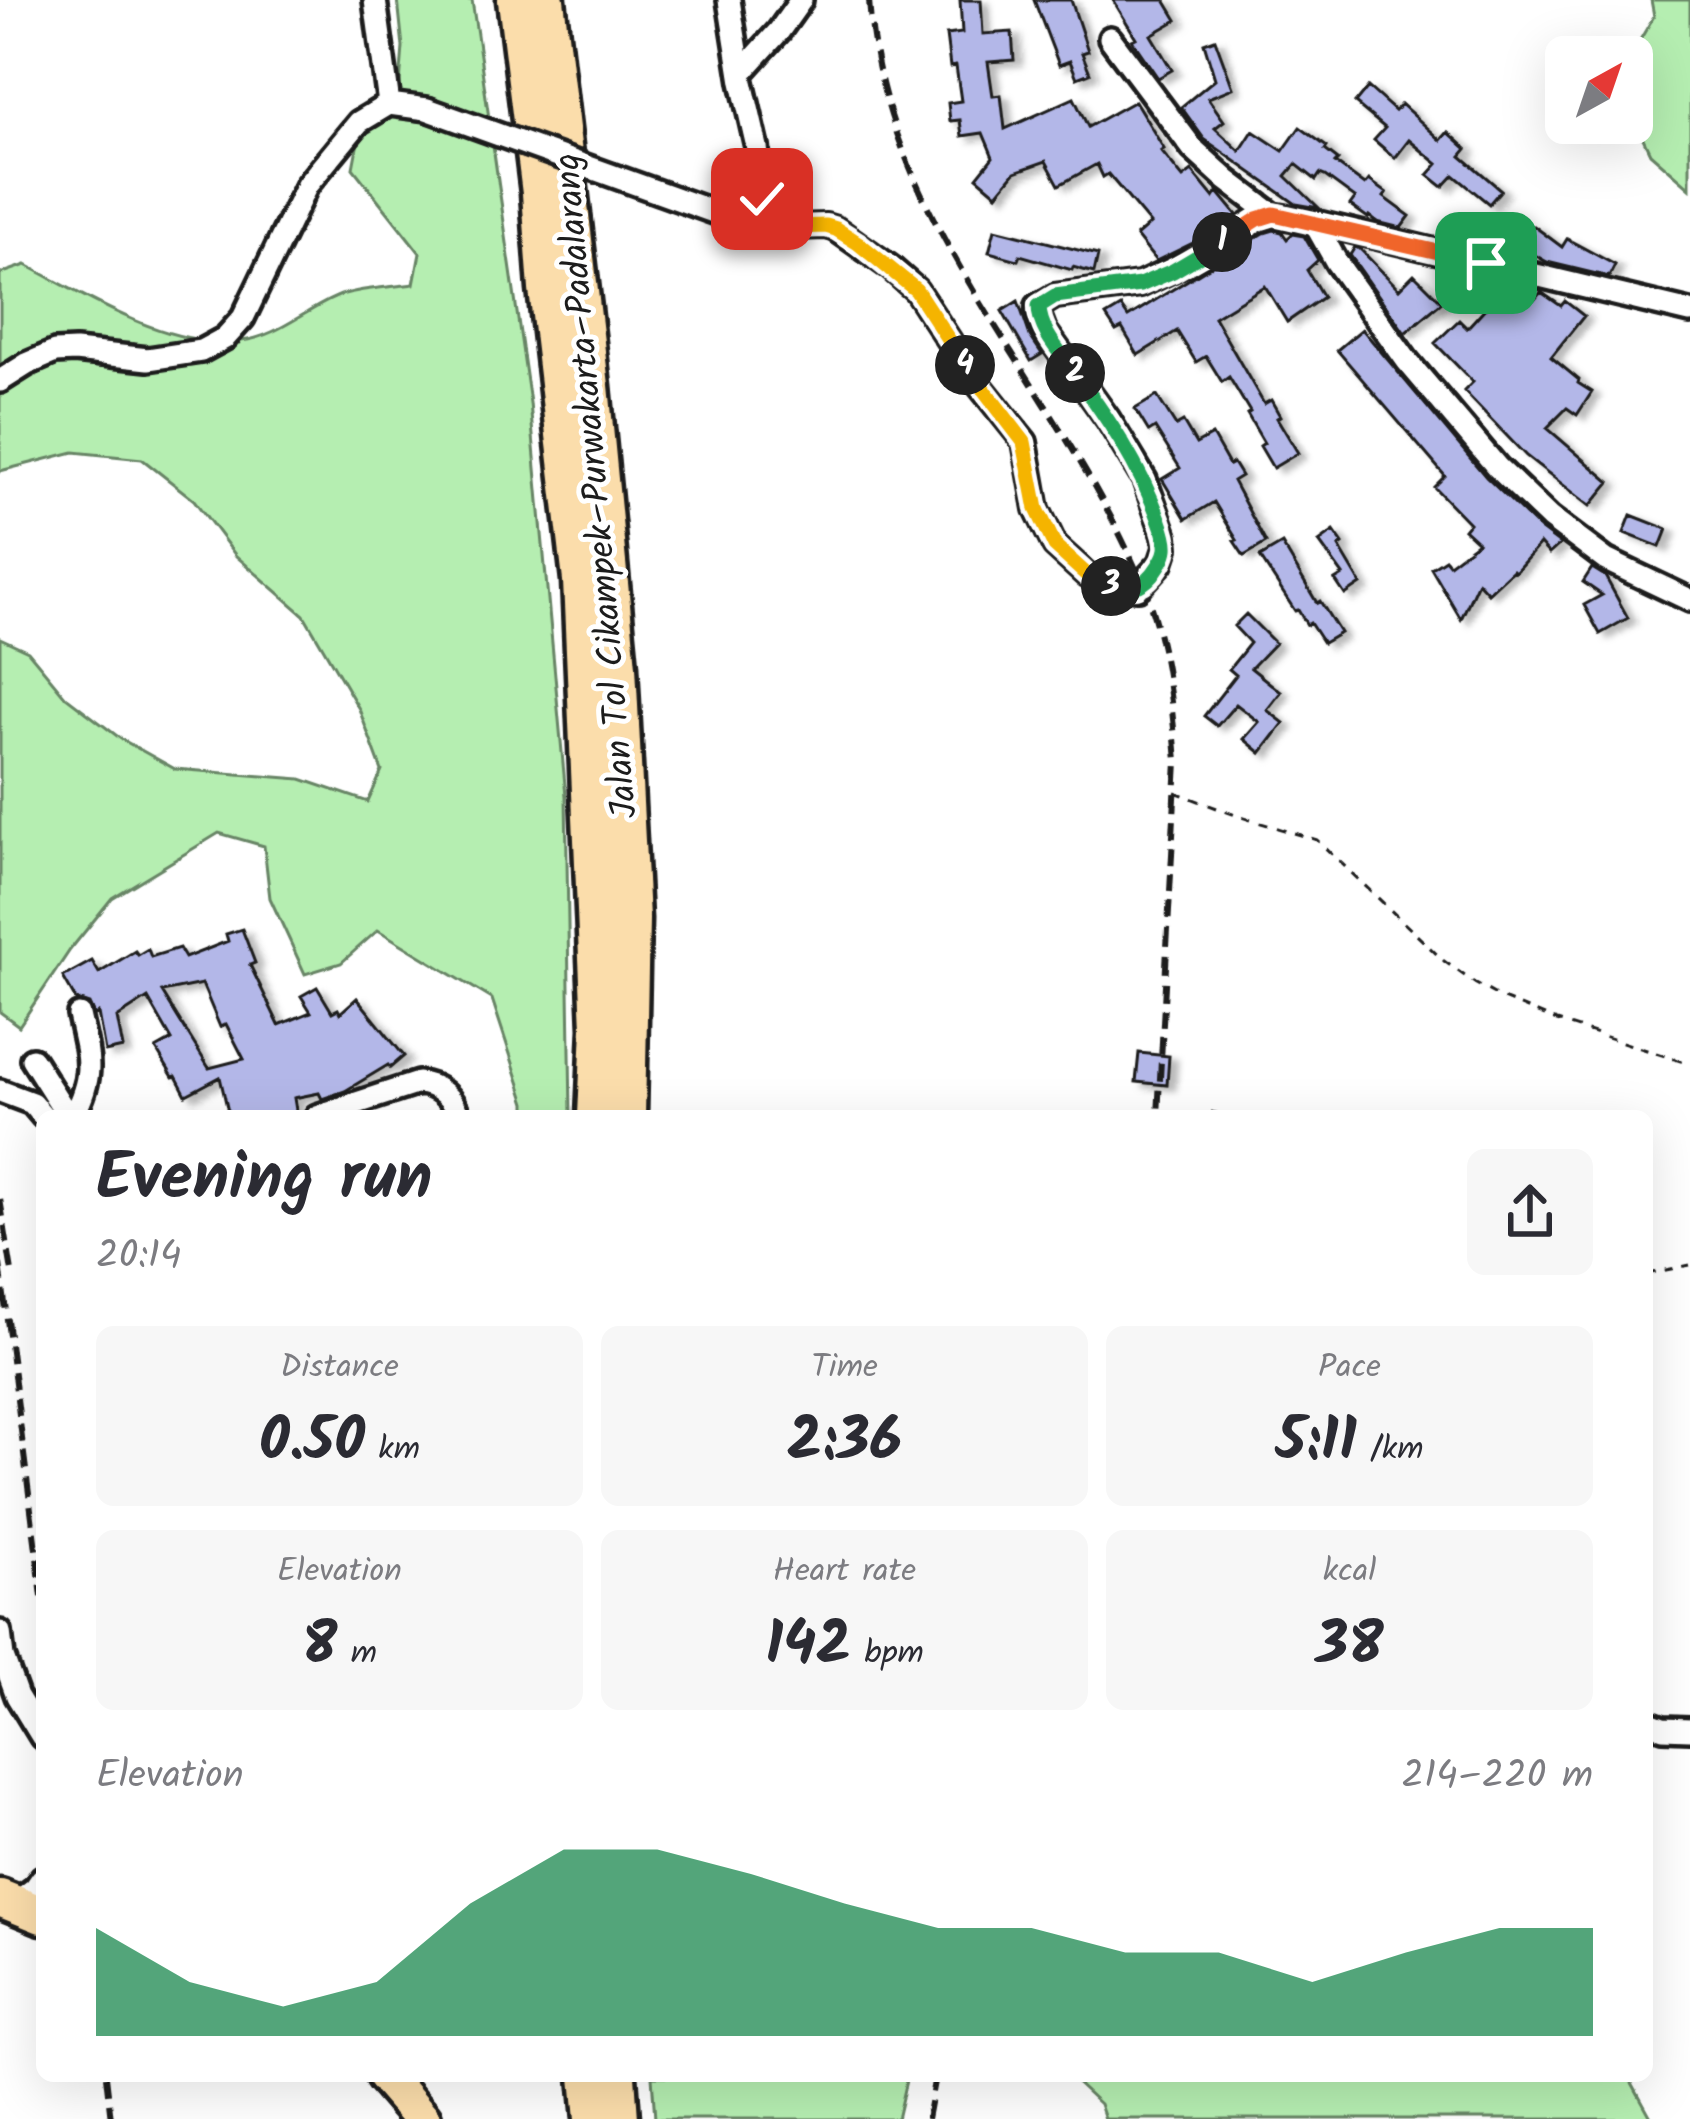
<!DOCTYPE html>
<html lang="en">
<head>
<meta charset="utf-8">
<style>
  :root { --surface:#fff; --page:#f7f7f7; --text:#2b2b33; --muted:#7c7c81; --accent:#0b8043 }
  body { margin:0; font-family:Kalam,sans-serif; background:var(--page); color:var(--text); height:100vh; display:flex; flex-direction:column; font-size:45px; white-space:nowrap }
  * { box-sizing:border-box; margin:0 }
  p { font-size:39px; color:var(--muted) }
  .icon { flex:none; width:66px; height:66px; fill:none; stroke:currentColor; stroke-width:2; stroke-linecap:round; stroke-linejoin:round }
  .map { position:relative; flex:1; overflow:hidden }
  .details { position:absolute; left:36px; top:1110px; width:1617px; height:972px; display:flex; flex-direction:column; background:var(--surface); border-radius:18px; box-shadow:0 12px 48px #0002 }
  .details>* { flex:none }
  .needle { width:78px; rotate:40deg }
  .tools { position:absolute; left:1545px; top:36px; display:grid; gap:24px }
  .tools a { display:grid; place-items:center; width:108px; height:108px; border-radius:18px; background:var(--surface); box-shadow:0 12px 48px #0002; font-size:60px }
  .pin { position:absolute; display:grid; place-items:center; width:102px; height:102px; color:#fff; margin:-51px; border-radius:24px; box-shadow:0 6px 18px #0006 }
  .km { position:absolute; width:60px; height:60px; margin:-30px; border-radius:50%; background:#222; color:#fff; font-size:33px; line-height:60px; text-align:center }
  .round { display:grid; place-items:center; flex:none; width:126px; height:126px; border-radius:18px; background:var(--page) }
  .headline { display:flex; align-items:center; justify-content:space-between; height:204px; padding:0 60px }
  h1 { font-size:66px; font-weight:700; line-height:90px }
  .stats { display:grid; grid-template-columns:repeat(3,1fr); gap:18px; height:204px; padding:12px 60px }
  .stats div { display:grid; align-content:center; border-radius:18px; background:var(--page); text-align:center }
  .stats b { font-size:60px; font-weight:700 }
  .stats small { font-size:33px; font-weight:400 }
  .stats p { font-size:33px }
  .chart { height:336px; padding:24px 60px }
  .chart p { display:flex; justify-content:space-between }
  .chart svg { width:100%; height:216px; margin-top:12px; fill:var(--accent); opacity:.7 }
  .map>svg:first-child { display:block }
  .green { fill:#b5eeb1; stroke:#688566; stroke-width:3 }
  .building { fill:#b3b7e8; stroke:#1c1c1c; stroke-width:3; fill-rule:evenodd; filter:url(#shadow) }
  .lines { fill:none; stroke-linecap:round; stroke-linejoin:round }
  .minor-casing { stroke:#1c1c1c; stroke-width:30 }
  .motorway-casing { stroke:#1c1c1c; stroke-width:45 }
  .path { stroke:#1c1c1c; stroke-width:3; stroke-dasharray:9 9; stroke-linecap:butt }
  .minor { stroke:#fff; stroke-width:21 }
  .motorway { stroke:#fbddab; stroke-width:36 }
  .rail { stroke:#1c1c1c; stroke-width:6; stroke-dasharray:18 9; stroke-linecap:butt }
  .minor-bridge-casing { stroke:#1c1c1c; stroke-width:30; stroke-linecap:butt }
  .minor-bridge { stroke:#fff; stroke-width:21 }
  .split-1-casing { stroke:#fff; stroke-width:24 }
  .split-2-casing { stroke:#fff; stroke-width:24 }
  .split-3-casing { stroke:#fff; stroke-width:24 }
  .split-4-casing { stroke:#fff; stroke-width:24 }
  .split-5-casing { stroke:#fff; stroke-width:24 }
  .split-1 { stroke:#f0652b; stroke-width:15 }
  .split-2 { stroke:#22a559; stroke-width:15 }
  .split-3 { stroke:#22a559; stroke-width:15 }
  .split-4 { stroke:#f5b400; stroke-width:15 }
  .split-5 { stroke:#f5b400; stroke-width:15 }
  .labels { text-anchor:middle; stroke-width:10; stroke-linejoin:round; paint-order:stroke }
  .street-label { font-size:36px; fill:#1c1c1c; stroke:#fff }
</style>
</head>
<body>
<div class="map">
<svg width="1690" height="2119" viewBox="0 0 1690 2119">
  <defs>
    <filter id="shadow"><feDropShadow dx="8" dy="4.5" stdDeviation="3" flood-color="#0004"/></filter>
  </defs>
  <rect width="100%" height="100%" fill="#fff"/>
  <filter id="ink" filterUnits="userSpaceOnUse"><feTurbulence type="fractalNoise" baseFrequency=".00833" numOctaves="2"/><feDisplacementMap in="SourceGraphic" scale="24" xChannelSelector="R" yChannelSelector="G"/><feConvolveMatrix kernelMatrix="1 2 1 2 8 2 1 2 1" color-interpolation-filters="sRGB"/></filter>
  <g filter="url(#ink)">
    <path class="green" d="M398,0H472L530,403L566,796L571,1116H526V1103L492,999L378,930L341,963L305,974L270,898L264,846L219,833L112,898L70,950L19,1026L0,1012V638L28,651L66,697L121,739L175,769L301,779L368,802L382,771L359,709L304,615L236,556L194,500L142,459L74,452L0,471V274L26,265C88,297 167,349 241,341C278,337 307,308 341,295C363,288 391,287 414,284L420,253L353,168L358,142L400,85L403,47Z
      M1651,0H1690V188L1650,153L1632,115L1630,57L1654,16Z
      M652,2076H907L897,2119H655Z
      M1070,2076H1446L1454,2083C1508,2071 1575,2072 1630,2079L1652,2119H1105L1100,2104Z"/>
    <path class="building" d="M960,0H981L983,34L1012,32L1014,60L988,62L993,96L1001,95L1005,129L1074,98L1088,127L1135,101L1164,149L1161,151L1183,178L1192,171L1214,198L1218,192L1237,215L1203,238L1156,261L1136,236L1150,224L1108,174L1103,177L1097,164L1059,185L1046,161L1015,172L997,194L977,177L993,157L983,133L962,136L960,120L950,121L948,103L961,101L956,66L950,67L946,35L962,33Z
      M1034,0H1071L1088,51L1082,53L1090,73L1077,78L1070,61L1059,65Z
      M1113,0H1165L1177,20L1151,35L1172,70L1158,78L1132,40L1136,38Z
      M1215,39L1233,88L1208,98L1224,121L1215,128L1240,151L1253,131L1283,151L1300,127L1327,147L1325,150L1338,160L1335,163L1365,185L1369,180L1387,193L1384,197L1410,216L1401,228L1377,222L1369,216L1368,218L1350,205L1355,198L1325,176L1320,174L1316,180L1296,164L1286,176L1319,208L1296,204L1204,139L1181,107L1215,79L1204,43Z
      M1368,87L1395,111L1401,104L1441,140L1448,132L1467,149L1461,156L1501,190L1489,204L1454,175L1443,187L1428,175L1438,164L1409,140L1395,158L1374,140L1385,128L1355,103Z
      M1534,226L1562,247L1567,239L1615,265L1609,277L1547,262L1519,246Z
      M995,229L1098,255L1094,273L1073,267L1072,270L1020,255L1018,260L989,252Z
      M1274,230L1282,232L1287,239L1292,234L1304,236L1318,260L1307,270L1323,297L1287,322L1265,286L1214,317L1264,404L1271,400L1280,416L1277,418L1298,453L1273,468L1260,446L1264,443L1247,414L1250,412L1229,377L1222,382L1206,356L1196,362L1177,331L1138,355L1122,328L1116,331L1106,316L1121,307L1128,317L1264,233Z
      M1355,247L1360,249L1399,289L1414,274L1442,302L1405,333L1350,255Z
      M1503,283L1514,285L1535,299L1541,292L1561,306L1565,301L1584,316L1551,357L1579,380L1578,383L1592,392L1577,415L1567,408L1547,428L1610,482L1590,506L1526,456L1464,391L1473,382L1435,343L1459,320L1467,328L1488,305L1480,300L1494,286L1499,289Z
      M1018,301L1030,336L1042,354L1031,361L1002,311Z
      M1362,329L1486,477L1540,529L1560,544L1549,554L1540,544L1515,572L1513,570L1488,593L1478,582L1461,619L1431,568L1445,559L1449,564L1478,542L1464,529L1469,523L1434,487L1445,476L1337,350Z
      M1157,396L1176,426L1183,422L1196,444L1212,435L1229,465L1233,463L1241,476L1233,481L1266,543L1244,556L1234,541L1237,540L1214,502L1186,519L1162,479L1180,468L1155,428L1149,432L1135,409Z
      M1631,515L1667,529L1660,547L1624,533Z
      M1334,531L1343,544L1339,547L1361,584L1345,595L1335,580L1343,575L1319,542Z
      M1282,544L1317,603L1320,601L1340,633L1323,643L1310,623L1307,625L1298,610L1295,611L1260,557Z
      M1592,568L1605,576L1628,618L1600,634L1584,605L1602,595L1583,582Z
      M1246,614L1275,643L1251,668L1281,692L1267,710L1284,723L1261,753L1244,739L1259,722L1236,704L1217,726L1204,716L1236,675L1229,669L1250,643L1234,626Z
      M242,929L255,963L250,965L279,1025L311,1012L301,996L317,987L332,1012L338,1009L340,1013L357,998L404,1056L390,1068L388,1065L345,1091L322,1099L319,1093L294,1098L297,1116H229L220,1077L186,1095L176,1076L173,1077L156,1049L172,1040L148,998L117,1018L123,1048L105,1052L98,1013L94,1015L89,1004L76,1000L63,977L92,961L99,973L135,951L138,955L148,949L151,957L179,948L185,958L228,941L226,934ZM202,984L220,1027L226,1024L244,1059L209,1068L162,992Z
      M1139,1053L1169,1056L1167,1085L1136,1082Z"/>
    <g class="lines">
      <g class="minor-casing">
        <path id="minor" d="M375,0L389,104
          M729,0L742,82L757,147L762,199L770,221
          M1110,38L1193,149L1227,180L1273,215
          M741,73L779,31L801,0
          M1314,222L1337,263L1407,361L1497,467L1550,518L1606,560L1690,600
          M750,225L770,221L794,227L826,226L836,229L890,267L916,290L972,376L1025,442L1037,509L1055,546L1088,576L1107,585L1138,588L1161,563L1166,548L1165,536L1145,480L1108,419L1044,330L1038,314V306L1055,296L1140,285L1210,251L1258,219L1273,215L1314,222L1690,312
          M0,381L27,364L55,352L75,351L148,359L201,351L225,338L243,318L307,185L359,122L389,104L427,109
          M32,1059L68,1116
          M0,1091L32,1103L43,1116
          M73,1116C95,1074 89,1059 79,1015
          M317,1116L418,1083C438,1084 452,1098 459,1116
          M0,1632L3,1657L17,1696L42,1737
          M1647,1722L1663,1728L1690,1729
          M14,1904L35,1888L42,1878"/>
      </g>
      <g class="motorway-casing">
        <path id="motorway" d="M516,0L540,193L547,289L581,580L600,1028L596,1116
          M546,0L591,386L618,667L631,919L627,1116
          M0,1898L42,1915
          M385,2076L422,2119
          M589,2076L593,2119
          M617,2076L620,2119"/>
      </g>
      <path class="path" d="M1175,792L1238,816L1317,840L1444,961L1476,984L1503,999L1557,1021L1690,1064
        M1211,1112L1229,1116
        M1647,1274L1690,1265"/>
      <use href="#minor" class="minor"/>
      <use href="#motorway" class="motorway"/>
      <path class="rail" d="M869,0C884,226 1059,383 1142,583C1165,639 1172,701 1177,761L1158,1116
        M0,1199L13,1278
        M0,1264L42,1597
        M106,2076L111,2119
        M927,2119L935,2076"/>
      <g class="minor-bridge-casing">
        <path id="minor-bridge" d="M427,109L750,225"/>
      </g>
      <use href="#minor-bridge" class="minor-bridge"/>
    </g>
  </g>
  <g class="lines" filter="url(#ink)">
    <g class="split-1-casing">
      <path id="split-1" d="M1222,242L1258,219L1274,214L1486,263"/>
    </g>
    <g class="split-2-casing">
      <path id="split-2" d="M1075,373C1061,353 1039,331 1039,306L1055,296L1140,285L1173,271L1222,242"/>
    </g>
    <g class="split-3-casing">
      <path id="split-3" d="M1075,373C1110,422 1139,464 1160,521C1163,529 1167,540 1166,549C1165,558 1158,567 1153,574C1140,589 1130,589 1111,586"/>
    </g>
    <g class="split-4-casing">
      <path id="split-4" d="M965,365L1024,442L1037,509L1055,546L1088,576L1111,586"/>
    </g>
    <g class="split-5-casing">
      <path id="split-5" d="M762,199L770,221L794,227L826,226L836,229L858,243L916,290L965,365"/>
    </g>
    <use href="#split-1" class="split-1"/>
    <use href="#split-2" class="split-2"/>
    <use href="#split-3" class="split-3"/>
    <use href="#split-4" class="split-4"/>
    <use href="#split-5" class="split-5"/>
  </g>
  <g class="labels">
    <g class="street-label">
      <text transform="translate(594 486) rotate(-95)" y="13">Jalan Tol Cikampek–Purwakarta–Padalarang</text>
    </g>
  </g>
</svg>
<div class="tools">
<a><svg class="needle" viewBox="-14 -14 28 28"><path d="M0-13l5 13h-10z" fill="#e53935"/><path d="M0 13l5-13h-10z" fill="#7c7c81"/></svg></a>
</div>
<div class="pin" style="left:1486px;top:263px;background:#1e9e55"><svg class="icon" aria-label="arrive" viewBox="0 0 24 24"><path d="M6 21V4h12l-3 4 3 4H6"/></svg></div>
<div class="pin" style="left:762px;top:199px;background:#d93025"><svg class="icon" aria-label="check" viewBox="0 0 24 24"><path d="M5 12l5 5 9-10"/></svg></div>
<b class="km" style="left:1222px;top:242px">1</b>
<b class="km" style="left:1075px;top:373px">2</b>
<b class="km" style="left:1111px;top:586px">3</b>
<b class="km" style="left:965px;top:365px">4</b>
<section class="details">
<div class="headline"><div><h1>Evening run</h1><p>20:14</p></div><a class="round"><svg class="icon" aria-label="share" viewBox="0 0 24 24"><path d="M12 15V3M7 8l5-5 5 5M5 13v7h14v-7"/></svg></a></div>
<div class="stats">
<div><p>Distance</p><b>0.50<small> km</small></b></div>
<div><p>Time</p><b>2:36</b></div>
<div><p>Pace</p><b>5:11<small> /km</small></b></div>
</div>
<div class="stats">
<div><p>Elevation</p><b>8<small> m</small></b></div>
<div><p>Heart rate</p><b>142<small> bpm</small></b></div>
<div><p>kcal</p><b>38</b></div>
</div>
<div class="chart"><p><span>Elevation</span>214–220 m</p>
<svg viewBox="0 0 160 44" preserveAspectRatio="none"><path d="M0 44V22L10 33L20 38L30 33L40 17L50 6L60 6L70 11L80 17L90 22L100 22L110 27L120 27L130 33L140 27L150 22L160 22V44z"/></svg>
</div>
</section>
</div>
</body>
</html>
